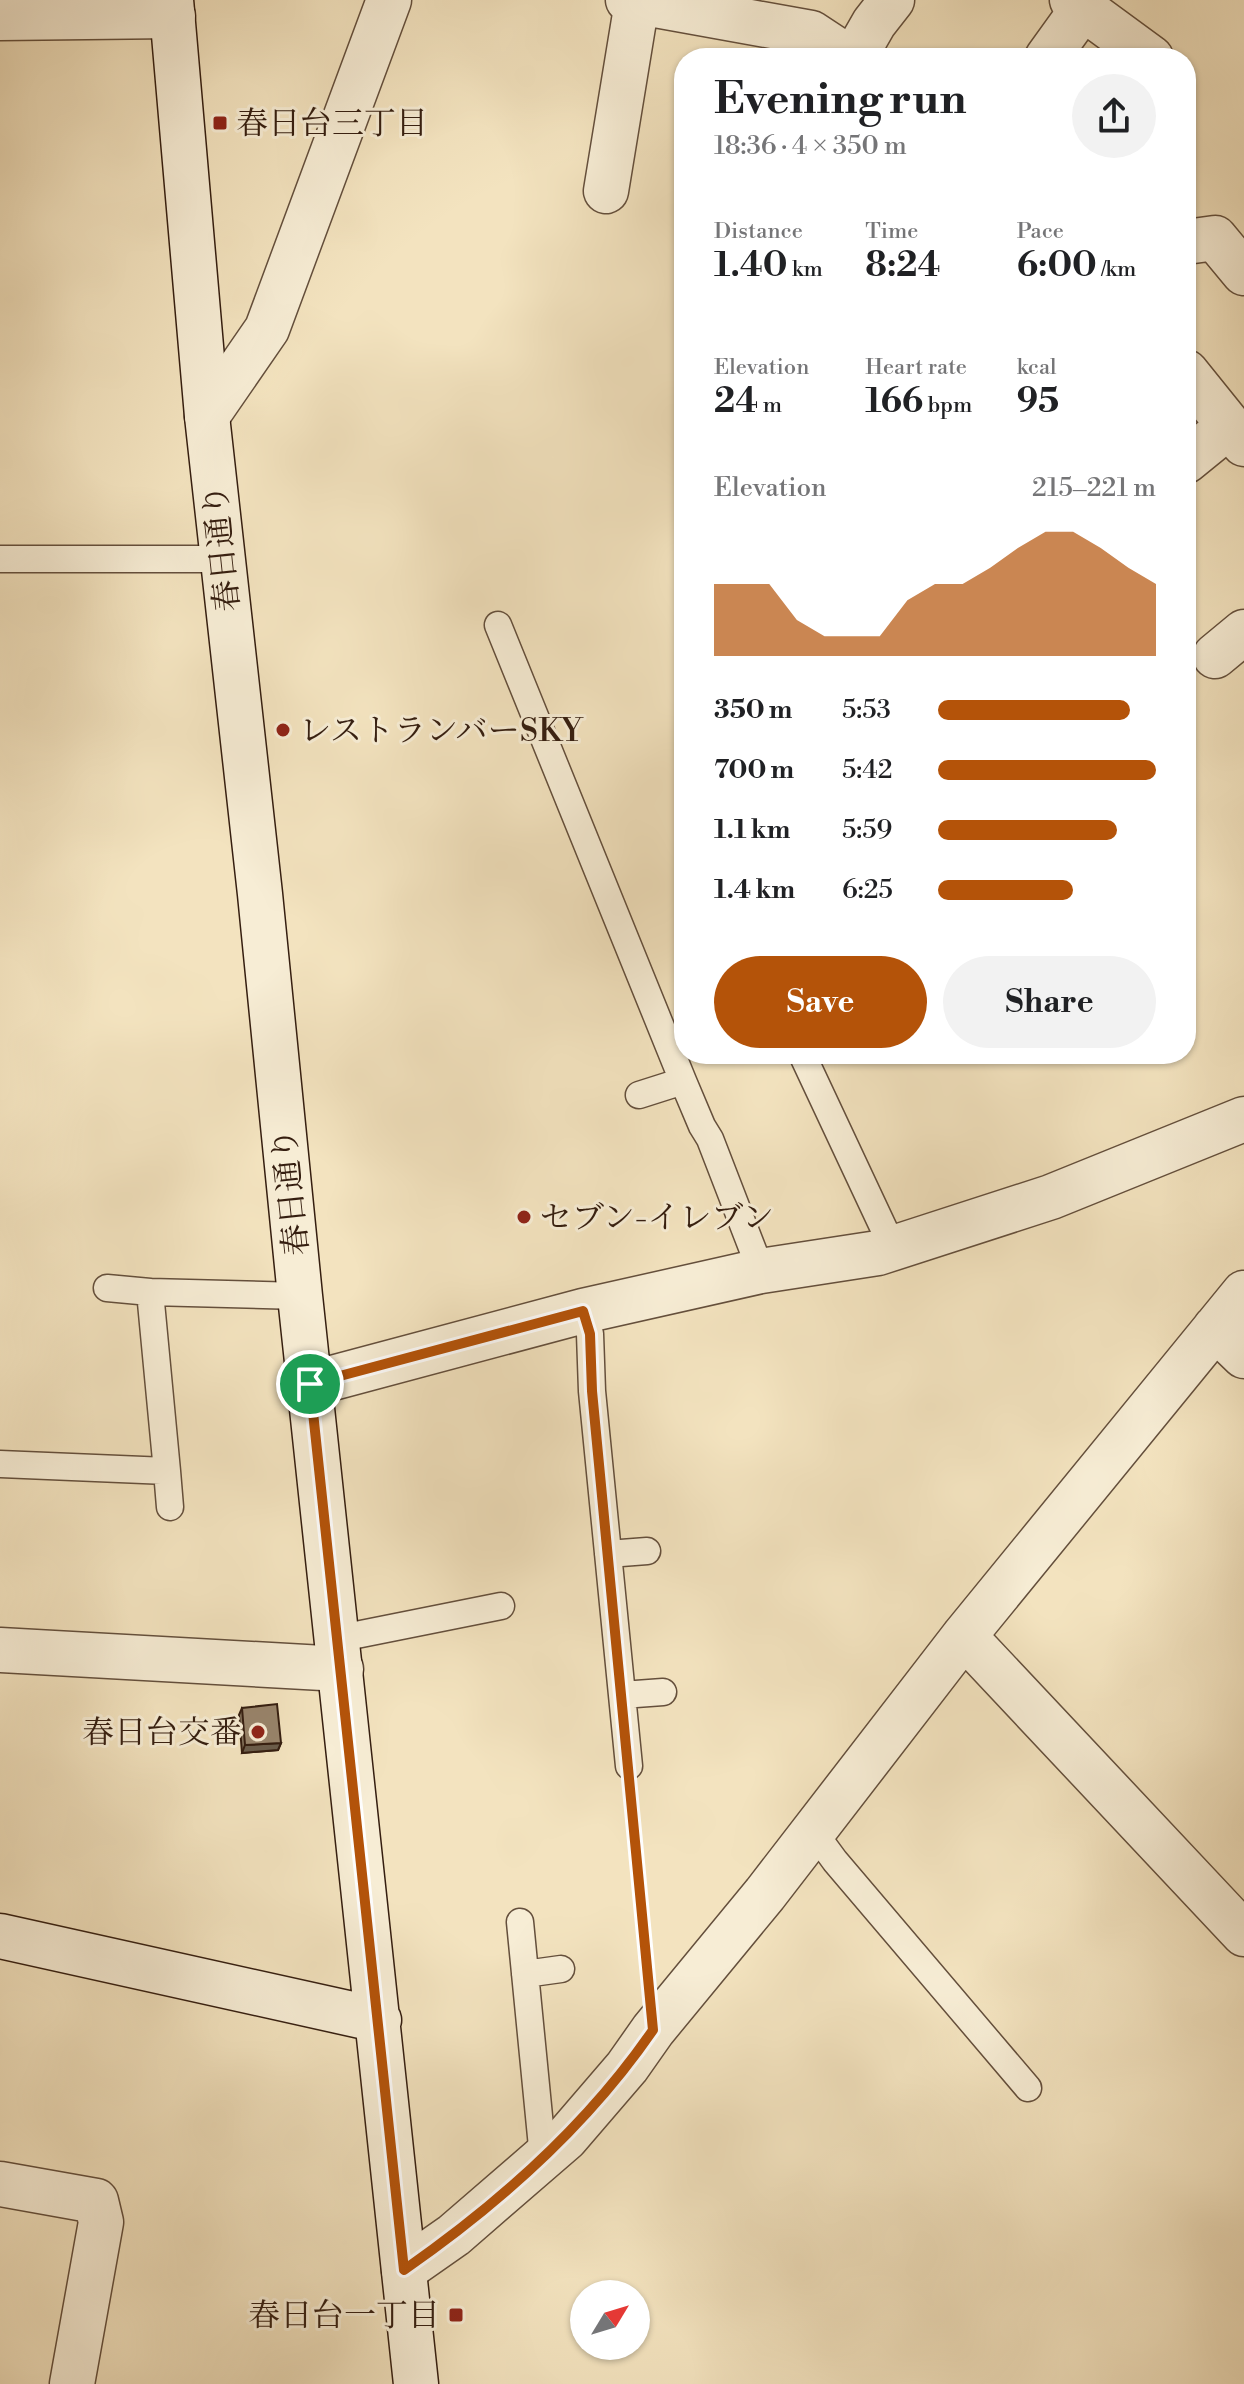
<!DOCTYPE html>
<html lang="en">
<head>
<meta charset="utf-8">
<style>
  :root { --surface:#fff; --page:#f2f2f2; --text:#202124; --muted:#757577; --accent:#b45309 }
  body { margin:0; font-family:"Libre Bodoni","Noto Serif JP",serif; background:var(--page); color:var(--text); height:100vh; display:flex; flex-direction:column; font-size:30px; white-space:nowrap }
  * { box-sizing:border-box; margin:0 }
  p { font-size:26px; color:var(--muted) }
  .icon { flex:none; width:44px; height:44px; fill:none; stroke:currentColor; stroke-width:2; stroke-linecap:round; stroke-linejoin:round }
  .map { position:relative; flex:1; overflow:hidden }
  .sheet { position:absolute; left:674px; top:48px; width:522px; height:1016px; display:flex; flex-direction:column; background:var(--surface); border-radius:32px; box-shadow:0 2px 6px #0004 }
  .sheet>* { flex:none }
  .needle { width:52px; rotate:52deg }
  .buttons { position:absolute; left:570px; top:2280px; display:grid; gap:16px }
  .buttons a { display:grid; place-items:center; width:80px; height:80px; border-radius:50%; background:var(--surface); box-shadow:0 2px 6px #0004; font-size:40px }
  .pin { position:absolute; display:grid; place-items:center; width:68px; height:68px; color:#fff; margin:-34px; border:4px solid #fff; border-radius:50%; box-shadow:0 2px 8px #0007 }
  .round { display:grid; place-items:center; flex:none; width:84px; height:84px; border-radius:42px; background:var(--page) }
  .headline { display:flex; align-items:center; justify-content:space-between; height:136px; padding:0 40px }
  h1 { font-size:44px; font-weight:700; line-height:60px }
  .stats { display:grid; grid-template-columns:repeat(3,1fr); gap:12px; height:136px; padding:8px 40px }
  .stats div { display:grid; align-content:center }
  .stats b { font-size:34px; font-weight:700 }
  .stats small { font-size:22px; font-weight:400 }
  .stats p { font-size:22px }
  .chart { height:224px; padding:16px 40px }
  .chart p { display:flex; justify-content:space-between }
  .chart svg { width:100%; height:144px; margin-top:8px; fill:var(--accent); opacity:.7 }
  .primary-button { display:flex; gap:16px; margin-top:auto; padding:16px 40px }
  .primary-button a { flex:1; height:92px; border-radius:48px; background:var(--accent); color:#fff; font-size:32px; font-weight:700; line-height:92px; text-align:center }
  .primary-button a+a { background:var(--page); color:var(--text) }
  ul { padding:0 40px; list-style:none; font-size:26px }
  li { display:grid; grid-template-columns:128px 96px 1fr; align-items:center; height:60px }
  li i { height:20px; border-radius:10px; background:var(--accent) }
  .map>svg:first-child { display:block }
  .lines { fill:none; stroke-linecap:round; stroke-linejoin:round }
  .lane-casing { stroke:#644f3c; stroke-width:29 }
  .street-casing { stroke:#644f3c; stroke-width:47 }
  .secondary-casing { stroke:#351e10; stroke-width:47 }
  .path { stroke:#351e10; stroke-width:5; stroke-dasharray:6 4; stroke-linecap:butt }
  .lane { stroke:#f7edd5; stroke-width:26 }
  .street { stroke:#f7edd5; stroke-width:44 }
  .secondary { stroke:#f7edd5; stroke-width:44 }
  .wall { fill:#83725c; stroke:#351e10; stroke-width:2 }
  .shaded-wall { fill:#6a5c4b; stroke:#351e10; stroke-width:2 }
  .building { fill:#98846b; stroke:#351e10; stroke-width:2 }
  .route-casing { stroke:#fff; stroke-width:16 }
  .route { stroke:#b45309; stroke-width:10 }
  .poi-dot { fill:#8f2418; stroke:#f7edd5; stroke-width:3 }
  .labels { text-anchor:middle; stroke-width:6; stroke-linejoin:round; paint-order:stroke }
  .poi-label { font-size:32px; fill:#351e10; stroke:#f7edd5; text-anchor:start }
  .street-label { font-size:32px; fill:#351e10; stroke:#f7edd5 }
</style>
</head>
<body>
<div class="map">
<svg width="1244" height="2384" viewBox="0 0 1244 2384">
  <rect width="100%" height="100%" fill="#f3e3bf"/>
  <filter id="stains"><feTurbulence type="fractalNoise" baseFrequency=".0025" numOctaves="4"/><feColorMatrix values="0 0 0 0 .2 0 0 0 0 .09 0 0 0 0 .02 0 0 0 .5 -.17"/></filter>
  <radialGradient id="worn" r=".72"><stop offset=".6" stop-color="#630" stop-opacity="0"/><stop offset="1" stop-color="#630" stop-opacity=".3"/></radialGradient>
  <g class="lines">
    <g class="lane-casing">
      <path id="lane" d="M0,559H223
        M498,625L683,1081L702,1126L710,1139L761,1271
        M802,1054L892,1246
        M639,1095L683,1081
        M107,1288L150,1292
        M583,1311L590,1334L592,1391L629,1766
        M0,1464L167,1471L150,1292L300,1296
        M167,1471L170,1507
        M608,1554L647,1551
        M336,1639L501,1606
        M622,1695L663,1692
        M813,1831L835,1861L1028,2088
        M520,1922L543,2157
        M525,1974L561,1969"/>
    </g>
    <g class="street-casing">
      <path id="street" d="M628,0L811,33L849,58
        M1072,0L1151,58
        M0,18L173,16
        M854,58L874,23L892,0
        M1047,58L1083,8
        M606,191L637,2
        M1186,242L1215,238L1244,273
        M1186,372L1244,444
        M207,416L267,329L389,0
        M1186,461L1229,426
        M1215,656L1244,632
        M1215,1328L1244,1356
        M310,1384L583,1311L761,1271L878,1253L1051,1197L1244,1119
        M964,1636L1244,1934
        M0,1650L341,1669
        M0,2184L96,2201L101,2222L72,2384
        M404,2270L454,2235L566,2138L627,2067L653,2030L765,1894L964,1636L1244,1293"/>
    </g>
    <g class="secondary-casing">
      <path id="secondary" d="M171,0L207,416L260,894L300,1296L416,2384
        M0,1936L379,2020"/>
    </g>
    <path class="path" d="M632,1799L647,1968"/>
    <use href="#lane" class="lane"/>
    <use href="#street" class="street"/>
    <use href="#secondary" class="secondary"/>
  </g>
  <path class="wall" d="M242,1708L281,1743L278,1750L242,1753L239,1715Z"/>
  <path class="shaded-wall" d="M281,1743L278,1750L242,1753L245,1745Z"/>
  <path class="building" d="M277,1704L281,1743L245,1745L242,1708Z"/>
  <g class="lines">
    <g class="route-casing">
      <path id="route" d="M583,1311L590,1334L592,1391L653,2030C587,2126 499,2204 404,2270L310,1384Z"/>
    </g>
    <use href="#route" class="route"/>
  </g>
  <g class="poi-dot">
    <rect x="212" y="115" width="16" height="16" rx="4"/>
    <circle cx="283" cy="730" r="8"/>
    <circle cx="524" cy="1217" r="8"/>
    <circle cx="258" cy="1732" r="8"/>
    <rect x="448" y="2307" width="16" height="16" rx="4"/>
  </g>
  <g class="labels">
    <g class="poi-label">
      <text x="236" y="134">春日台三丁目</text>
      <text x="299" y="741">レストランバーSKY</text>
      <text x="540" y="1228">セブン-イレブン</text>
      <text x="242" y="1743" text-anchor="end">春日台交番</text>
      <text x="440" y="2326" text-anchor="end">春日台一丁目</text>
    </g>
    <g class="street-label">
      <text transform="translate(221 548) rotate(-96)" y="11">春日通り</text>
      <text transform="translate(290 1192) rotate(-96)" y="11">春日通り</text>
    </g>
  </g>
  <rect width="100%" height="100%" filter="url(#stains)"/>
  <rect width="100%" height="100%" fill="url(#worn)"/>
</svg>
<div class="buttons">
<a><svg class="needle" viewBox="-14 -14 28 28"><path d="M0-13l5 13h-10z" fill="#e53935"/><path d="M0 13l5-13h-10z" fill="#757577"/></svg></a>
</div>
<div class="pin" style="left:310px;top:1384px;background:#1e9e55"><svg class="icon" aria-label="arrive" viewBox="0 0 24 24"><path d="M6 21V4h12l-3 4 3 4H6"/></svg></div>
<section class="sheet">
<div class="headline"><div><h1>Evening run</h1><p>18:36 · 4 × 350 m</p></div><a class="round"><svg class="icon" aria-label="share" viewBox="0 0 24 24"><path d="M12 15V3M7 8l5-5 5 5M5 13v7h14v-7"/></svg></a></div>
<div class="stats">
<div><p>Distance</p><b>1.40<small> km</small></b></div>
<div><p>Time</p><b>8:24</b></div>
<div><p>Pace</p><b>6:00<small> /km</small></b></div>
</div>
<div class="stats">
<div><p>Elevation</p><b>24<small> m</small></b></div>
<div><p>Heart rate</p><b>166<small> bpm</small></b></div>
<div><p>kcal</p><b>95</b></div>
</div>
<div class="chart"><p><span>Elevation</span>215–221 m</p>
<svg viewBox="0 0 160 44" preserveAspectRatio="none"><path d="M0 44V22L10 22L20 22L30 33L40 38L50 38L60 38L70 27L80 22L90 22L100 17L110 11L120 6L130 6L140 11L150 17L160 22V44z"/></svg>
</div>
<ul>
<li><b>350 m</b>5:53<i style="width:88%"></i></li>
<li><b>700 m</b>5:42<i style="width:100%"></i></li>
<li><b>1.1 km</b>5:59<i style="width:82%"></i></li>
<li><b>1.4 km</b>6:25<i style="width:62%"></i></li>
</ul>
<div class="primary-button"><a>Save</a><a>Share</a></div>
</section>
</div>
</body>
</html>
